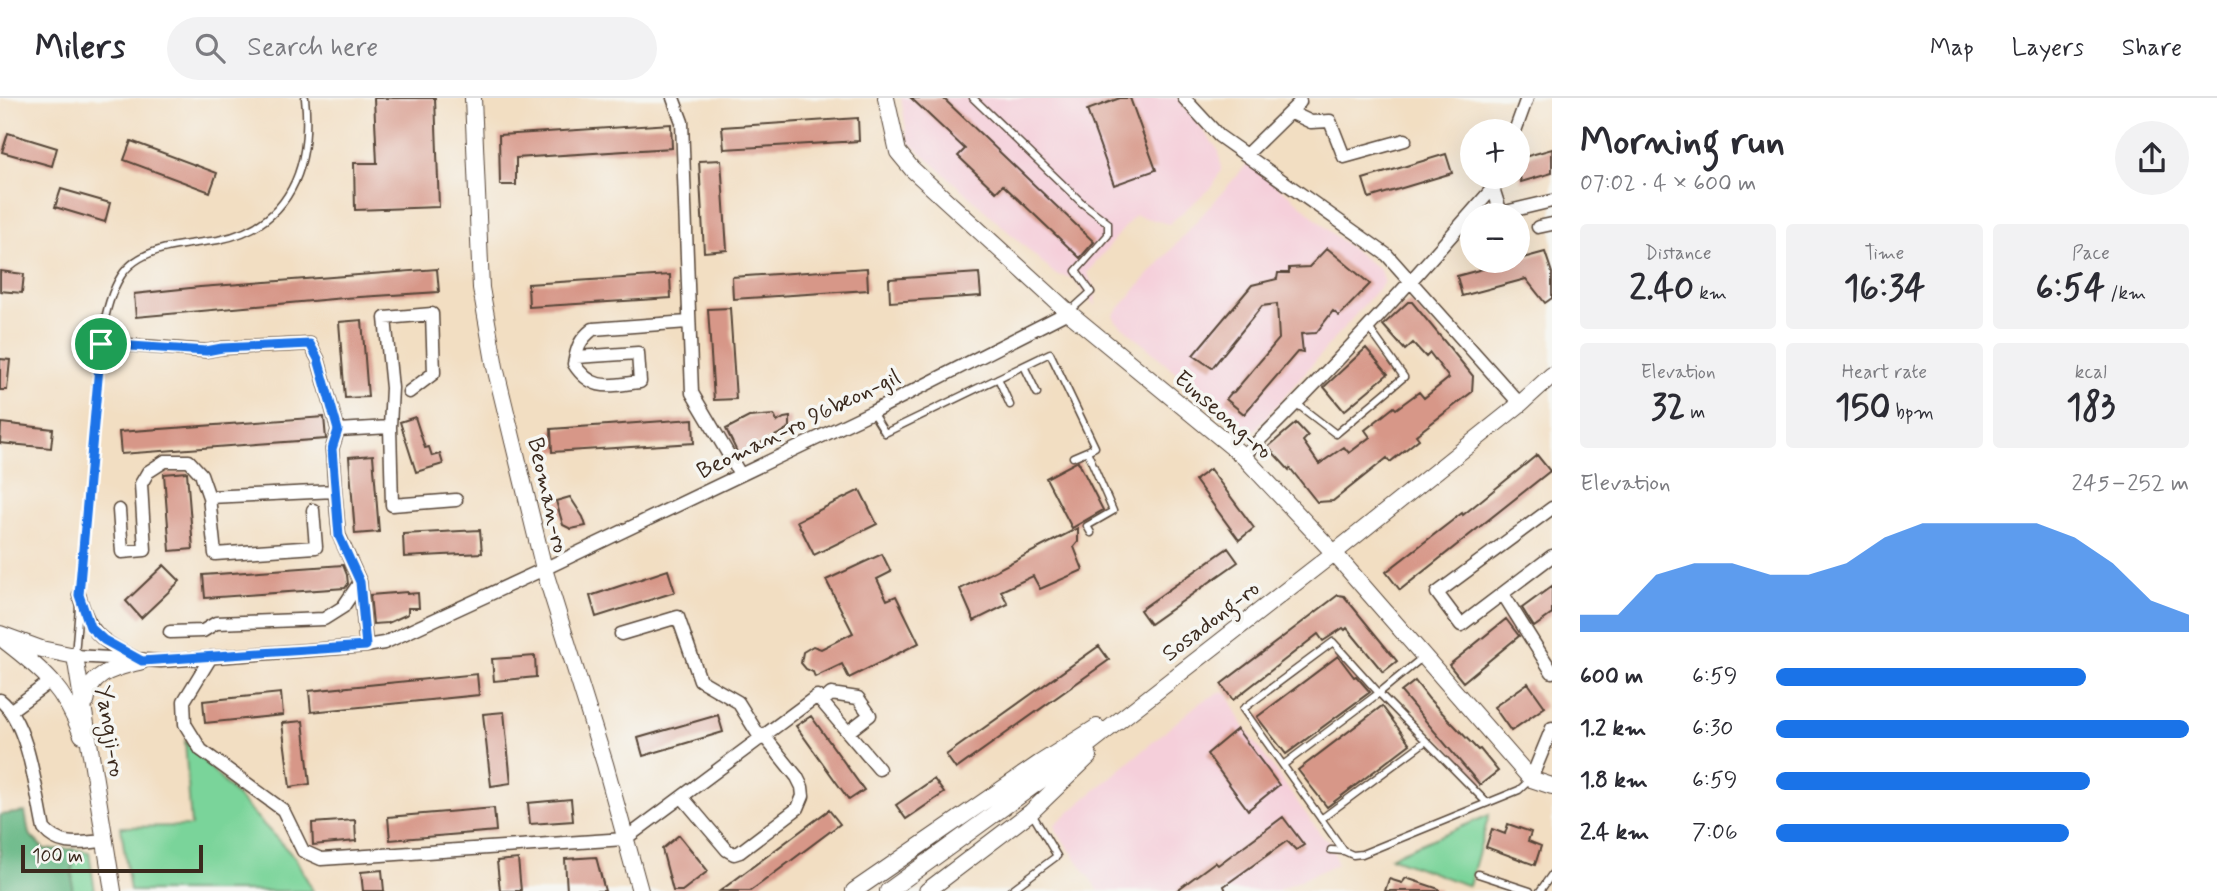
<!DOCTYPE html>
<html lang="en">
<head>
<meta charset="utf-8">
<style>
  :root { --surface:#fff; --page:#f2f2f3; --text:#2b2b33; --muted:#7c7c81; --line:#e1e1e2; --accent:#1a73e8 }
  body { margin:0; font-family:Mynerve,sans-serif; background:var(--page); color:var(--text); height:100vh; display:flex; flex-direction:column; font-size:26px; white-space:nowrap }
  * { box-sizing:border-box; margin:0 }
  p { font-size:23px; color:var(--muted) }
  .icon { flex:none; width:38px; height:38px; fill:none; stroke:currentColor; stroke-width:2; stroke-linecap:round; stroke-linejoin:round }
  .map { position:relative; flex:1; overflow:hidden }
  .drawer { display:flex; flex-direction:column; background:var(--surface); width:665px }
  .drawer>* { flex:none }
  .tools { position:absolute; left:1460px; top:21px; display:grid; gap:14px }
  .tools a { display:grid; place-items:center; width:70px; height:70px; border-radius:50%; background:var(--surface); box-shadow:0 7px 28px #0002; font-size:35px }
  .scale { position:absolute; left:21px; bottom:18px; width:182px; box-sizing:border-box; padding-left:7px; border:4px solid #3b2a1e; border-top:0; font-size:19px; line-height:24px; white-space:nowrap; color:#3b2a1e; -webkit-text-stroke:5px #f6f6f2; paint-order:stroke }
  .pin { position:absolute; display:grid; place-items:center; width:60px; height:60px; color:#fff; margin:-30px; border:4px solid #fff; border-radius:50%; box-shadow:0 2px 7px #0007 }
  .round { display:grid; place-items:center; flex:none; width:74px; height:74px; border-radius:37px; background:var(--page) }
  .summary { display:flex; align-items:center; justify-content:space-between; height:119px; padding:0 28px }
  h1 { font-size:38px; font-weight:700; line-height:52px }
  .figures { display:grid; grid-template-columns:repeat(3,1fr); gap:10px; height:119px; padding:7px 28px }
  .figures div { display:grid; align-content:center; border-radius:7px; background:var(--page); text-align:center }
  .figures b { font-size:35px; font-weight:700 }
  .figures small { font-size:19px; font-weight:400 }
  .figures p { font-size:19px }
  .chart { height:196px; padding:14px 28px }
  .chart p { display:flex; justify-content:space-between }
  .chart svg { width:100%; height:126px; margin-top:7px; fill:var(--accent); opacity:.7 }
  ul { padding:0 28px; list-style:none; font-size:23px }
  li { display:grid; grid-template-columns:112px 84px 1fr; align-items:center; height:52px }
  li i { height:18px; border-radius:9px; background:var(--accent) }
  header { display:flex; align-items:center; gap:42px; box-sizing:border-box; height:98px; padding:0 35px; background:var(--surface); border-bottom:2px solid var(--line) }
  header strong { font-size:33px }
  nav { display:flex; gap:38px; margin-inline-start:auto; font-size:24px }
  .search { width:490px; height:63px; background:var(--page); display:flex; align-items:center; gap:18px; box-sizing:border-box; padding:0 24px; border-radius:38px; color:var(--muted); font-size:26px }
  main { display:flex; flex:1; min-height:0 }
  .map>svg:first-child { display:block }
  .built { fill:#f5cfda }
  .green { fill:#7ad49a; stroke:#5a7f5c; stroke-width:2 }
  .forest { fill:#63b682; stroke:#4f7050; stroke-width:2 }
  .building { fill:#d79788 }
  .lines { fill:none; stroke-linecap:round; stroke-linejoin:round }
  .lane-casing { stroke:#564537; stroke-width:9 }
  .street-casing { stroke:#564537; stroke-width:15 }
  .secondary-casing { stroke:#564537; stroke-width:18 }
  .lane { stroke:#fff; stroke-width:6 }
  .street { stroke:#fff; stroke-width:12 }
  .secondary { stroke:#fff; stroke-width:16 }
  .route-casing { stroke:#fff; stroke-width:14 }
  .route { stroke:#1a73e8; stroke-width:9 }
  .labels { text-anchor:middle; stroke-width:7; stroke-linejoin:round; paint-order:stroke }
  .street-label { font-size:23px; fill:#3b2a1e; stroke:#f6f6f2 }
</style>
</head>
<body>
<header>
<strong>Milers</strong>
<div class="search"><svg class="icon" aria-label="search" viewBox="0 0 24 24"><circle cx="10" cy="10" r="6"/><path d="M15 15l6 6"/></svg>Search here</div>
<nav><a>Map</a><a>Layers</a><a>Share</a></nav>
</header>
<main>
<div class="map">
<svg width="1552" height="793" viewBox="0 0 1552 793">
  <rect width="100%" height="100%" fill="#f6f6f2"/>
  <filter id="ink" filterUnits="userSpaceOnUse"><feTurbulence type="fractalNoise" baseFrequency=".0143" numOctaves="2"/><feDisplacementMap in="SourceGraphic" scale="14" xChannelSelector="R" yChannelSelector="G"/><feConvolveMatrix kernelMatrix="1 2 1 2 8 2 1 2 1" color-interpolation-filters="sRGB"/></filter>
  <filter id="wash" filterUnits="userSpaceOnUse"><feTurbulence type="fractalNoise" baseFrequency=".00686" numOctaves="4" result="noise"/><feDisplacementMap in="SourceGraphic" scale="28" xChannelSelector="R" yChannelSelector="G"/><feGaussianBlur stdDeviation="1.57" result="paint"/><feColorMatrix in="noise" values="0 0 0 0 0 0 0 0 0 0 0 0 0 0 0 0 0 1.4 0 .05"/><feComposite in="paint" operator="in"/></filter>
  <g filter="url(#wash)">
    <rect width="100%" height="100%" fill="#f2dec2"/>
    <path class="built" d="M901,0H1178L1219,53L1221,72L1213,88L1169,126L1135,117L1087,175L1096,193L1095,208L1073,180L1056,177L908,43Z
      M1248,65L1299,105L1335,138L1380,172L1384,184L1255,332L1246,334L1116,223L1113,217Z
      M1223,593L1228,596L1244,629L1324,741L1331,744L1337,766L1276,793H1099L1057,734L1055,726L1199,605Z"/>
    <path class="green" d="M185,643L296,761L313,793H130L121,729L191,728Z
      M1489,717L1469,788L1390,759Z
      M73,751L89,754L95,793H72Z"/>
    <path class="forest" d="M25,714L29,736L44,751H73L72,793H0V717Z"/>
    <g id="blocks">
      <path class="building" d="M374,0H435L439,109L355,112L354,65H377Z
        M911,0H943L1094,144L1080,160L1003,87L996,94L958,58L965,51Z
        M1120,0H1130L1156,72L1114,87L1087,12Z
        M858,20L859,43L724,51L722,29Z
        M671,26L672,50L516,60V87H500L499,37Z
        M8,35L57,50L52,68L2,54Z
        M131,43L217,75L210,94L124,62Z
        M1552,51V75L1521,84L1517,61Z
        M1446,56L1452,75L1369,100L1363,81Z
        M721,62L727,152L704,154L699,63Z
        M61,91L110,105L105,124L55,109Z
        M1327,150L1370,186L1339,218L1333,213L1316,235L1301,236L1303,254L1298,253L1244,316L1226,301L1231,295L1234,294L1279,241L1277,206L1262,208L1212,270L1193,257L1252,187L1277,181L1278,175H1289V170L1309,169Z
        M1545,154L1552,175V200L1545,205L1526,181L1462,198L1457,178Z
        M867,170L868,192L733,201L732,179Z
        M437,171L439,194L344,200L136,219L134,196L200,189Z
        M0,173L24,176L22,195L0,193Z
        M979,175L981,198L890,204L889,181Z
        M670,177L671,200L529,209L528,186Z
        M1408,204H1412L1473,278L1472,294L1416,337L1419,341L1390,364L1387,360L1333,403L1317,404L1290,370L1289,372L1268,349L1296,325L1308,338L1303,343L1319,366L1344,349L1349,355L1370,339L1365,332L1394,309L1396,311L1419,294L1424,300L1449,280L1430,255L1426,259L1413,245L1405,252L1383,227Z
        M730,210L736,301L714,302L708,211Z
        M362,222L368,299L345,300L339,224Z
        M1366,250L1388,276L1344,313L1324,289Z
        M0,261L10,262L7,292H0Z
        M774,317L777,324L784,320L790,319V328L783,334L738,356L726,331L749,319Z
        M324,319L326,341L121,356L119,334Z
        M415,319L425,350L429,349L432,358L440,356L443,366L416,374L400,324Z
        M693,321L694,345L552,354L551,331Z
        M1,325L53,331L51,350L0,345Z
        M373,357L379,434L355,436L349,359Z
        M1537,357L1550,373L1400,492L1386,474L1462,415L1463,417Z
        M1078,363L1103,412L1072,430L1046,380Z
        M1210,371L1254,430L1239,442L1195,382Z
        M187,374L193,451L170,453L164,376Z
        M860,392L877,426L814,457L797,423Z
        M570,399L583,419L586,428L571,431L563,427L556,403Z
        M1078,430V444L1074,449L1083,472L1040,491L1033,478L1001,493L1008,506L974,523L960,491Z
        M480,432L482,455L404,459L403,436Z
        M1228,450L1238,464L1150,526L1140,512Z
        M882,456L891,474L877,481L887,502L896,498L919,545L849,580L842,566L815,579L813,574L806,571L801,565L803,554L813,548L821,551L853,535L826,482Z
        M164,467L180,483L141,520L126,503Z
        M343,467L347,477L348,486L345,490L205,500L203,477Z
        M668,472L675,494L596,519L590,498Z
        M1552,488V516L1534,529L1522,510Z
        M407,494V496L418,495L419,510H408V516L388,525L373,526L370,497Z
        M1338,497L1344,498L1397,563L1383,574L1347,530L1345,532L1343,530L1323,543L1318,536L1233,602L1221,586Z
        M1506,521L1519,538L1463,584L1449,567Z
        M1099,548L1109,562L956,671L946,657Z
        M535,558L536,579L494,583L492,561Z
        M1338,558L1354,579L1356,578L1370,594L1286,656L1257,619Z
        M477,576L479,597L311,614L309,593Z
        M1415,583L1429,601L1478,652L1480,651L1498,673L1480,687L1401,594Z
        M1528,585L1545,609L1511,633L1494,609Z
        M281,595L283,617L205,625L203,603Z
        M1382,608L1410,646L1327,709L1298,672Z
        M504,614L511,685L491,688L483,616Z
        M718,617L723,634L643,658L638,640Z
        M811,618L864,692L849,702L796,628Z
        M303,623L310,686L290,689L282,625Z
        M1237,631L1279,687L1248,712L1207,656Z
        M934,681L944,695L906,721L896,707Z
        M571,701L573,723L530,726L528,705Z
        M494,710L496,733L390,742L388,719Z
        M829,712L840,726L760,786L750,793H720Z
        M1283,719L1304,747L1296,752L1287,743L1224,788L1226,793H1176L1215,764L1218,767Z
        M355,722L356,743L313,747L312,725Z
        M1508,726L1531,734L1528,743L1541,748L1535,767L1486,749L1492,731L1505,736Z
        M679,737L708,773L682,793H673L662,751Z
        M596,759L605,793H567L565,761Z
        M518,761L521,793H500L497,763Z
        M382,772L384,793H363L361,774Z
        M1406,780L1439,791V793H1385L1389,781L1402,785Z"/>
    </g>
  </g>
  <g filter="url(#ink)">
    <use href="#blocks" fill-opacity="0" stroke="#564537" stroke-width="2"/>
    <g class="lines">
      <g class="lane-casing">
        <path id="lane" d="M973,0L1082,105L1108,125V137L1076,173L1091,194L1069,214
          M1024,268L1037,295
          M998,280L1010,307
          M1297,306L1336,336L1404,279L1369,230
          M872,314L885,335L1050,255L1095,349L1087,353L1113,413L1087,428L1091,435
          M1073,359L1087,353
          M79,498C83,443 89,388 93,334C97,288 97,216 121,178C141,147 187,147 218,142C291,128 312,67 305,0
          M75,557L79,509
          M1283,667L1379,595L1423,559
          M1487,705L1379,595L1333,544L1243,611L1344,753L1353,757L1362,756L1519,692L1530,682
          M1321,721L1426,643
          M1331,752L1344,753
          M1478,776L1530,793
          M1010,793L1057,758L1031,714
          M1540,793L1552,776"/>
      </g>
      <g class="street-casing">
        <path id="street" d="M673,0L682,24L692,295L740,376
          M1184,0L1219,38L1387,157L1520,306
          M1290,14L1311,24L1330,23L1344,59L1405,42
          M1515,33L1527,0
          M1246,57L1300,4L1299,0
          M1493,90L1501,115L1552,103
          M1538,129L1552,126
          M101,245L206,253L222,250L310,246L318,261L338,332L332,351L335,393
          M576,259L638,255L640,284C611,287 593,295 574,266C577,250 579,242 593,231L688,224
          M390,329L392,290L385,220L432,216L434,275L409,294
          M338,332L390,329L392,407L456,402
          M1243,358C1331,273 1413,182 1493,90L1497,79
          M1552,410L1437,495L1461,527L1552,458
          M119,412L122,454L145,452L141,386L148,374L165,363H189L201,376L209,399
          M313,412L316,449L215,456L209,399L335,393L339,437L360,484L366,548
          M1503,496L1552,574
          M79,497C89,535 101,543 135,560
          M170,534L203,533L216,525L324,521L343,509L360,484
          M621,536L678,519L700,582L738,604L761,641
          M75,558L161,563L366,548L384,545L544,471L872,314L1068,214
          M211,559L184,603L185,626L201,652L283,712L303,753L321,761L625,741L817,598L879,671
          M0,602C29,625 36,695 44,731C61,751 82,744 106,743
          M822,604L831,596L858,600L870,617L848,634
          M10,613L52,582
          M1531,681L1552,630
          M683,700L727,752L734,756L740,754L798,710L803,698L802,689L797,679L764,638"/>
      </g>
      <g class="secondary-casing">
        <path id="secondary" d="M473,0L481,190L495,269L544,471L605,666L640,793
          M886,0L898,54L912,71L1068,214L1243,358L1334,455L1531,681L1552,688
          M0,536L41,551L75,558L113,793
          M5,543C44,573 64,590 82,637
          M86,604C89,574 117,570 142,563
          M854,793L1040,665L1097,629
          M888,793L1066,664L1334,455L1520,306L1552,277
          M927,793L1031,714L1089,658"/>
      </g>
      <use href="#lane" class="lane"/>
      <use href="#street" class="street"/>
      <use href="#secondary" class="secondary"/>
    </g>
  </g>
  <g class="lines" filter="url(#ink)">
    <g class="route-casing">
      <path id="route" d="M101,246L206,253L222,250L310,246L318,261L338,332L332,351L339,438L360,484L366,548L142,563L104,542L90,529L79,497Z"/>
    </g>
    <use href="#route" class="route"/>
  </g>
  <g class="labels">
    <g class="street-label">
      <text transform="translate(1224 316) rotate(41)" y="8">Eunseong-ro</text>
      <text transform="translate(798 325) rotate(-26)" y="8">Beoman-ro 96beon-gil</text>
      <text transform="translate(549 397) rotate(77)" y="8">Beoman-ro</text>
      <text transform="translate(1210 522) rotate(-38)" y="8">Sosadong-ro</text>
      <text transform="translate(111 633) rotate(81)" y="8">Yangji-ro</text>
    </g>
  </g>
</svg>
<div class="tools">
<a>+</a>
<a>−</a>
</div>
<div class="scale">100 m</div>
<div class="pin" style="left:101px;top:246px;background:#1e9e55"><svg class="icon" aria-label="arrive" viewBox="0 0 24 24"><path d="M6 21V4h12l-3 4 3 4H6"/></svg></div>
</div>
<section class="drawer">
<div class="summary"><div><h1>Morning run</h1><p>07:02 · 4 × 600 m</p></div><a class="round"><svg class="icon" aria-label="share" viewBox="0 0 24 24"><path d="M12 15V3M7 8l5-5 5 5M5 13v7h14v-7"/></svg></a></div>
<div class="figures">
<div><p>Distance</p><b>2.40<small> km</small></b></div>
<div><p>Time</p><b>16:34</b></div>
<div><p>Pace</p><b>6:54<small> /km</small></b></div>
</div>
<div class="figures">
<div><p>Elevation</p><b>32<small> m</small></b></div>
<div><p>Heart rate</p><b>150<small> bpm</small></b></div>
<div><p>kcal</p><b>183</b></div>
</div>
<div class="chart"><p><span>Elevation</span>245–252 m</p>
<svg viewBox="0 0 160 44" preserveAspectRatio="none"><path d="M0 44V38L10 38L20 24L30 20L40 20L50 24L60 24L70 20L80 11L90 6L100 6L110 6L120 6L130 11L140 20L150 33L160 38V44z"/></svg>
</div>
<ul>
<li><b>600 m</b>6:59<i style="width:75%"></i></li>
<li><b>1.2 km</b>6:30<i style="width:100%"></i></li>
<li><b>1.8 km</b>6:59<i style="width:76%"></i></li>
<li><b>2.4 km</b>7:06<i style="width:71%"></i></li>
</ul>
</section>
</main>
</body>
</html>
